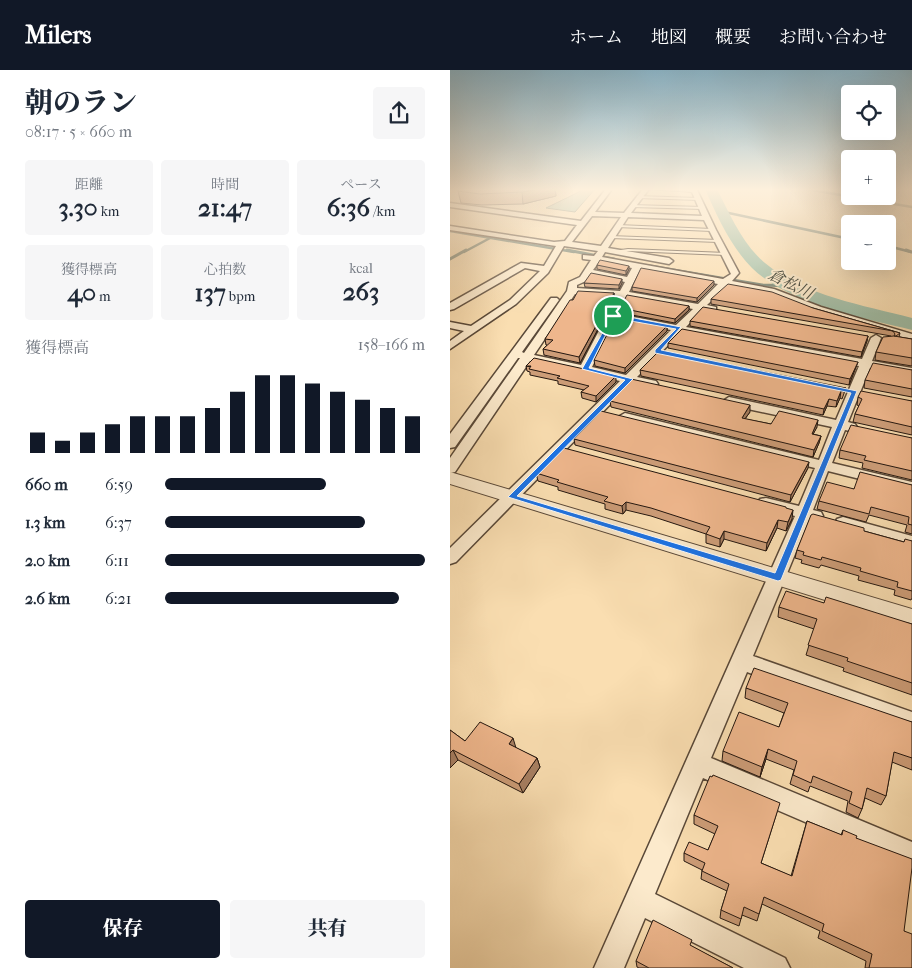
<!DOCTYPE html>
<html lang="ja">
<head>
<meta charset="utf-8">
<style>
  :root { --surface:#fff; --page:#f6f6f7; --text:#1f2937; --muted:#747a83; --accent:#111827 }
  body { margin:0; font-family:"IM FELL French Canon","Noto Serif JP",serif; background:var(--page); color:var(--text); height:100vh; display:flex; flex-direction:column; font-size:19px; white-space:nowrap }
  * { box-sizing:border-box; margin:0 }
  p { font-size:16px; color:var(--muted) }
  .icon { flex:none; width:28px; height:28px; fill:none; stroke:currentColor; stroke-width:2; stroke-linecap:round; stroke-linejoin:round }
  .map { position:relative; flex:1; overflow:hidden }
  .side { display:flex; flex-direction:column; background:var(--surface); width:450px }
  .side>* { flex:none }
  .buttons { position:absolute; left:391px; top:15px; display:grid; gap:10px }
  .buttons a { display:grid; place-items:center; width:55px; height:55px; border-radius:5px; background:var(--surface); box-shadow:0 5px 20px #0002; font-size:25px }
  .pin { position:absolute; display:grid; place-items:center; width:42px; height:42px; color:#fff; margin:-21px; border:2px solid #fff; border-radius:50%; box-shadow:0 1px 5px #0007 }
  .round { display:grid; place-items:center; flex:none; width:52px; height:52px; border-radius:5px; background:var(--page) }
  .head { display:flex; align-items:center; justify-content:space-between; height:85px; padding:0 25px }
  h1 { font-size:28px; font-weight:800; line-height:38px }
  .metrics { display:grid; grid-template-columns:repeat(3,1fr); gap:8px; height:85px; padding:5px 25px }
  .metrics div { display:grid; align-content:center; border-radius:5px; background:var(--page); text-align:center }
  .metrics b { font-size:25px; font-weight:800 }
  .metrics small { font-size:14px; font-weight:400 }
  .metrics p { font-size:14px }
  .chart { height:140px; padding:10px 25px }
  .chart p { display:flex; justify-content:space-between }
  .chart svg { width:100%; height:90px; margin-top:5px; stroke:var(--accent); stroke-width:6 }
  .action { display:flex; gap:10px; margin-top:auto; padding:10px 25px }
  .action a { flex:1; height:58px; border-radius:5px; background:var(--accent); color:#fff; font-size:20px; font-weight:800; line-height:58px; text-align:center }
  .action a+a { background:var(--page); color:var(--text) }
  ul { padding:0 25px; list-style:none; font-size:16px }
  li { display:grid; grid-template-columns:80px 60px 1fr; align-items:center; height:38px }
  li i { height:12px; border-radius:6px; background:var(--accent) }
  header { display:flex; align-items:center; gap:30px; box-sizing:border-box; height:70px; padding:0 25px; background:var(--accent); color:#fff }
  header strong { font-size:24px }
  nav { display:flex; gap:28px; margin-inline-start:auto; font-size:18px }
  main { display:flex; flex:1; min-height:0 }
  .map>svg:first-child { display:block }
  .water { fill:#9fbda6; stroke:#6d7a6a }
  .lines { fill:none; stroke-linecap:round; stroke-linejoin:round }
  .stream-far1 { stroke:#6d7a6a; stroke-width:2.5 }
  .stream { stroke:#6d7a6a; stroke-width:3 }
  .river { fill:#9fbda6; fill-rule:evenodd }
  .service-casing { stroke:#594838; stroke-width:2 }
  .minor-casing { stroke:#594838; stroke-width:3 }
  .tertiary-casing { stroke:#594838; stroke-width:2 }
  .service { fill:#fceacc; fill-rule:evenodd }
  .minor { fill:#fceacc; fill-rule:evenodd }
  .tertiary { fill:#fceacc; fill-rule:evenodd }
  .wall { fill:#cd9d78; stroke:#23160f }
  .shaded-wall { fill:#a77f62; stroke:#23160f }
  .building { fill:#eeb68c; stroke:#23160f }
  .route { fill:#1a73e8; stroke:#fff; fill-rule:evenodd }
  .labels { text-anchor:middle; stroke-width:4; stroke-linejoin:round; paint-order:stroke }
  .far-water-label { font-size:16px; font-style:italic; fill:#4e5044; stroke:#fceacc }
</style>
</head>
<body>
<header>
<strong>Milers</strong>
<nav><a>ホーム</a><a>地図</a><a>概要</a><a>お問い合わせ</a></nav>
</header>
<main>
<section class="side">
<div class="head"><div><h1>朝のラン</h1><p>08:17 · 5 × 660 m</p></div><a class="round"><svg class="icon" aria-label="share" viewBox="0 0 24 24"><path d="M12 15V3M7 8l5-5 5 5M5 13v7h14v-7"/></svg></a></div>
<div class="metrics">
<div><p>距離</p><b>3.30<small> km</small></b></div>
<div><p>時間</p><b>21:47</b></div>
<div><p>ペース</p><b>6:36<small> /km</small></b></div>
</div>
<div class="metrics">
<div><p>獲得標高</p><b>40<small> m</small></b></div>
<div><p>心拍数</p><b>137<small> bpm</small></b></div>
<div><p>kcal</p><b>263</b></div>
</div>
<div class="chart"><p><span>獲得標高</span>158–166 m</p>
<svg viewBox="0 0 160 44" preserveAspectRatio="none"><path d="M5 44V34M15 44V38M25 44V34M35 44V30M45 44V26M55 44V26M65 44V26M75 44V22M85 44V14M95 44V6M105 44V6M115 44V10M125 44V14M135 44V18M145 44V22M155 44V26"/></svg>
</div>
<ul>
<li><b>660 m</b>6:59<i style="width:62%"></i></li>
<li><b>1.3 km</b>6:37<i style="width:77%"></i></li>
<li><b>2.0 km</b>6:11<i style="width:100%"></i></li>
<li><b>2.6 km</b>6:21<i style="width:90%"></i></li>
</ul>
<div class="action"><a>保存</a><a>共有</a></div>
</section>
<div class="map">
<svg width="462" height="898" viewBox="0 0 462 898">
  <rect width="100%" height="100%" fill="#fadeb1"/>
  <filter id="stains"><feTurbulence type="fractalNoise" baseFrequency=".004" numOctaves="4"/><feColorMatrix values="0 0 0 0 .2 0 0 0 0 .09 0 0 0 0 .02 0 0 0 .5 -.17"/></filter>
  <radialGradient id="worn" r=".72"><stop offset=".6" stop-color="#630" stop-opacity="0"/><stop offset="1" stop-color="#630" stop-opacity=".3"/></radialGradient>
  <path class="water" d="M135,119H145L125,142L96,138Z"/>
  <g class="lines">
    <path class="stream-far1" d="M356,119L462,137
      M274,142L400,169
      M0,161L124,182
      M438,176L461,182
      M14,182L42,167"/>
    <path class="stream" d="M117,180L164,189
      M456,180L462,182
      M0,189L16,180
      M200,196L312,215L342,216"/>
    <path class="river" d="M255,119H267C279,143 293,175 315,193C355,226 413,235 462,248V260C413,248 339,234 302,198C281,177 267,146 255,119Z"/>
    <g class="service-casing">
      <path id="service" d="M195,119L246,121L245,122Z
        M187,126L249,128L251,129L249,130L188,128Z
        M181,135L253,137L255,138L253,139L182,137Z
        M168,155L262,159L264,160L262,161L167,157Z
        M160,166L268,170L270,171L268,172L161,168Z
        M178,179L276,183L278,184L276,185L178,181L166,182L164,181Z"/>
    </g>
    <g class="minor-casing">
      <path id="minor" d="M156,119H162L145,142L174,143L193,119H199L181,143L252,146L242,122L231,119L247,120L266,160L289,203L282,211L324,219L371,237L462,264V270L363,241L319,223L277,216L257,235L266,237V241L252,240L236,257L412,289L421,268L426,265L431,268L422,291L462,298V306L420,298L398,352L405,354L407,357L400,361L395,360L382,393L462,412V422L378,401L363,440L371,442L373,446L371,450L365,451L359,450L303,586L462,642V662L297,602L261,688L462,772V798L253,708L205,824L335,888L340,898H294L195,848L174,898H144L345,446L310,437L308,433L310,429L316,428L349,436L365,398L170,350L168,347L175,343L369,390L382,357L279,335L273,331L279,327L386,350L409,296L231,262L187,307L206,311L208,314L206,317L202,318L181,313L6,492L0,494V478L170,311L80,291L5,402L0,403V388L70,288H68L5,377L0,378V364L101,228H107L109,230L72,282L74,283L117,221L119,212L130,207L141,190L133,189V185L144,186L148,181L114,176L98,203L66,234L0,279V271L14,261L0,258V252L21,256L60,230L90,201L75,198L4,239L0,240V233L71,193L94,196L106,176L0,160V156L104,172L115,171L127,155L0,137V133L131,151ZM142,146L171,147L151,176L122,172ZM178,147L254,150L281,204L273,209L152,187L155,182L219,194L223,191L219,188L158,178ZM149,192L182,198L177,207L143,200ZM190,200L268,214L248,234L179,222ZM140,205L175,212L170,221L127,218V215L136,211ZM125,224L167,226L131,295L84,285ZM176,227L243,239L226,255L168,244ZM165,250L221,260L176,305L142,297Z
        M393,447L462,466V478L387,457L385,453L387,449Z"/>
    </g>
    <g class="tertiary-casing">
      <path id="tertiary" d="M0,402L462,539V557L0,414Z"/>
    </g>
    <use href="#service" class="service"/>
    <use href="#minor" class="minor"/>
    <use href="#tertiary" class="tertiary"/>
  </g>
  <path class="wall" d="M105,119L106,126L73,134L32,135L11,133L8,121Z
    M147,195L179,199L176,205L147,199Z
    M134,213H172L169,219L135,217Z
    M264,215L247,232L182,221V217Z
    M164,223V229L130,293L94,285L93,279L97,275H96L95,269L123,230Z
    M261,229L363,238L450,263L449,267L462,269V296L425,290L426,282L441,266L261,234Z
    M239,236V240L225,253L171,243L170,238Z
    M240,251L418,266L417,271L411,287L240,256Z
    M217,256V261L175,303L145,296L144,290Z
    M218,273L406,297L399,315L218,278Z
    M76,296L166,312L146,332L132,328L131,322L134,320L108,314V311L80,305V302L77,301Z
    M190,300L396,318L392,329L390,328L386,337L377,336L373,345L191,306Z
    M462,300V327L414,318L415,310Z
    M408,327L462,331V365L403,352L405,344L409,336L407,335Z
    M160,331L300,342L295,349L321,354L367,357L363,364L371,366L369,373L363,387L161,337Z
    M462,368V410L412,398L413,393L389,388L390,380Z
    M124,369L358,398L340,432L125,375Z
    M86,403L336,439L342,449L336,461L327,458L316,481L274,469L270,477L256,473V464L201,446L176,440L173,444L155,439V434L108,420V417L88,411Z
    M462,415V464L455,462L457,455L419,445L416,452L367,439L369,431L404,419Z
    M414,461L454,472L462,471V528L461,530L444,525L445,520L408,510L409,506L371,495L369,498L351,493L352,490L345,488L347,480Z
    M374,533L462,554V625L393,601L394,598L356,585L364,559L328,547L329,537Z
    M296,618L462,652V700L442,692L436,726L431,735L415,728L412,739L408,748L396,742L398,731L360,716L358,722L340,714L344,700L316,689L310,707L272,691L273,681L329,657L334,643L295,628Z
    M0,660L15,671L66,678L87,688L90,697L73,723L8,690L0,698Z
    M327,742L311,793L341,806L357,751L391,765L393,760L406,768L454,861L462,898H415L416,891L368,868L370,861L312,834L307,851L292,845L289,856L270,848L271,840L277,821L251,809L252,800L234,791V783L258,780L265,764L244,754V745Z
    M241,876L283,898H189L187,897L186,891Z"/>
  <path class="shaded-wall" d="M89,119H105L106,126L73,134L72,122Z
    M179,196V199L176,205V201Z
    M172,209V213L169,219V215Z
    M264,211V215L247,232V228Z
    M164,223V229L130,293L129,287Z
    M239,236V240L225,253V249Z
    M217,256V261L175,303V298Z
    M418,266L417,271L411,287L412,282Z
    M408,292L406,297L399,315L400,309Z
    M166,306V312L146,332V326Z
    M391,321L390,328L386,337L387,331Z
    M379,329L377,336L373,345L374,339Z
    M300,335V342L291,354L292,348Z
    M368,350L367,357L360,370L362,364Z
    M371,366L369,373L363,387L364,380Z
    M359,392L358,398L340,432L341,425Z
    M176,432V440L173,444L172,436Z
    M343,440L342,449L336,461L338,452Z
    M328,450L327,458L316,481L317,473Z
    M274,461V469L270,477V469Z
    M63,668L66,678L59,674Z
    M318,679L316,689L310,707L312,697Z
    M3,680L8,690L0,698V683Z
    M87,688L90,697L73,723L69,714Z"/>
  <path class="building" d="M8,119H89L72,122L30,124L8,121Z
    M150,190L179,196L176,201L147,195Z
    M191,198L264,211L247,228L182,217Z
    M141,203L172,209L169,215L134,213Z
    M278,214L322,222L363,238L450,263L446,266H444L445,264L443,261L261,229Z
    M128,221L164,223L129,287L93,279L103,270L95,269L120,230H123Z
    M177,225L239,236L225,249L170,238Z
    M253,237L418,266L412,282L240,251Z
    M166,247L217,256L175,298L144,290Z
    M232,259L408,292L400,309L218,273Z
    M444,266L462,269V288L426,282L433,267Z
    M209,281L396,318L394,322L391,321L387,331L379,329L374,339L190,300Z
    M84,288L166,306L146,326L131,322L139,316L107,308L110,306L79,299L81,296H76Z
    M423,293L462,300V319L415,310Z
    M181,309L300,335L292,348L321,354L329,341L368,350L362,364L371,366L364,380L160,331Z
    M411,321L462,331V357L405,344L412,329L408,327Z
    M151,341L359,392L341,425L124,369Z
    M401,355L462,368V401L414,390L416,386L390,380Z
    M114,378L336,437V438L343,440L338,452L328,450L317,473L274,461L270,469L256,464L260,457L201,438L176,432L172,436L154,431L158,427L107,412L109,410L86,403L111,379Z
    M410,402L462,415V455L458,454L459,447L421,437L419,444L369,431L377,412L404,419Z
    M363,444L414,458V461L454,472L455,469L462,471V521L447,517L448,512L410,501L411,498L372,487L371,490L353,485L354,482L347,480L361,445Z
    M336,521L374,533L376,527L462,554V613L397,591L398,588L358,575L367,549L329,537Z
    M304,598L462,652V688L444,682L436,726L417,718L412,739L399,733L402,722L363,706L361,713L343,705L347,691L318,679L312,697L273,681L289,642L329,657L338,633L296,618Z
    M30,652L63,668L59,674L87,688L69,714L3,680L0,683V660L15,671Z
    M263,705L330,733L311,793L342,806L357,751L392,765L393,760L407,766L406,768L462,789V798L454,861L462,864V898H419L422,884L372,861L374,854L314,827L309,844L294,837L291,849L271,840L279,814L252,801L255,793L234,783L239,772L258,780L268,756L244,745L260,706L262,707Z
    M203,850L242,870L240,875L283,898H199L186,891Z"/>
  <linearGradient id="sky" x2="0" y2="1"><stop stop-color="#8bb8ce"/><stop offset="0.49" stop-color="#fdf0dc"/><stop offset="1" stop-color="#fdf0dc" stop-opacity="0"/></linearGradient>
  <rect width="462" height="244" fill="url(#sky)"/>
  <path class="route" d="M163,244L231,257L211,280L407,321L331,510L328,511L58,427L175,310L132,299ZM164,248L226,259L205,280V283L401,323L325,503L67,426L183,309L139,298Z"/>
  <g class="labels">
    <g class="far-water-label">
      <text transform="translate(341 213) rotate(27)" y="6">倉松川</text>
    </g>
  </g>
  <rect width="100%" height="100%" filter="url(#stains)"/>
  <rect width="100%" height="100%" fill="url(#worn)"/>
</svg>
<div class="buttons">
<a><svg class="icon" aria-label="locate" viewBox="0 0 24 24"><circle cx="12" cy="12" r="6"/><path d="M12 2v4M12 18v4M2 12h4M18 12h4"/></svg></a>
<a>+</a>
<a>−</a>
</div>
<div class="pin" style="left:163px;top:246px;background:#1e9e55"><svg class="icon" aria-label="arrive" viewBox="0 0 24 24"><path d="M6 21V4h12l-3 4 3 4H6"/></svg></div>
</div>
</main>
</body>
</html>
